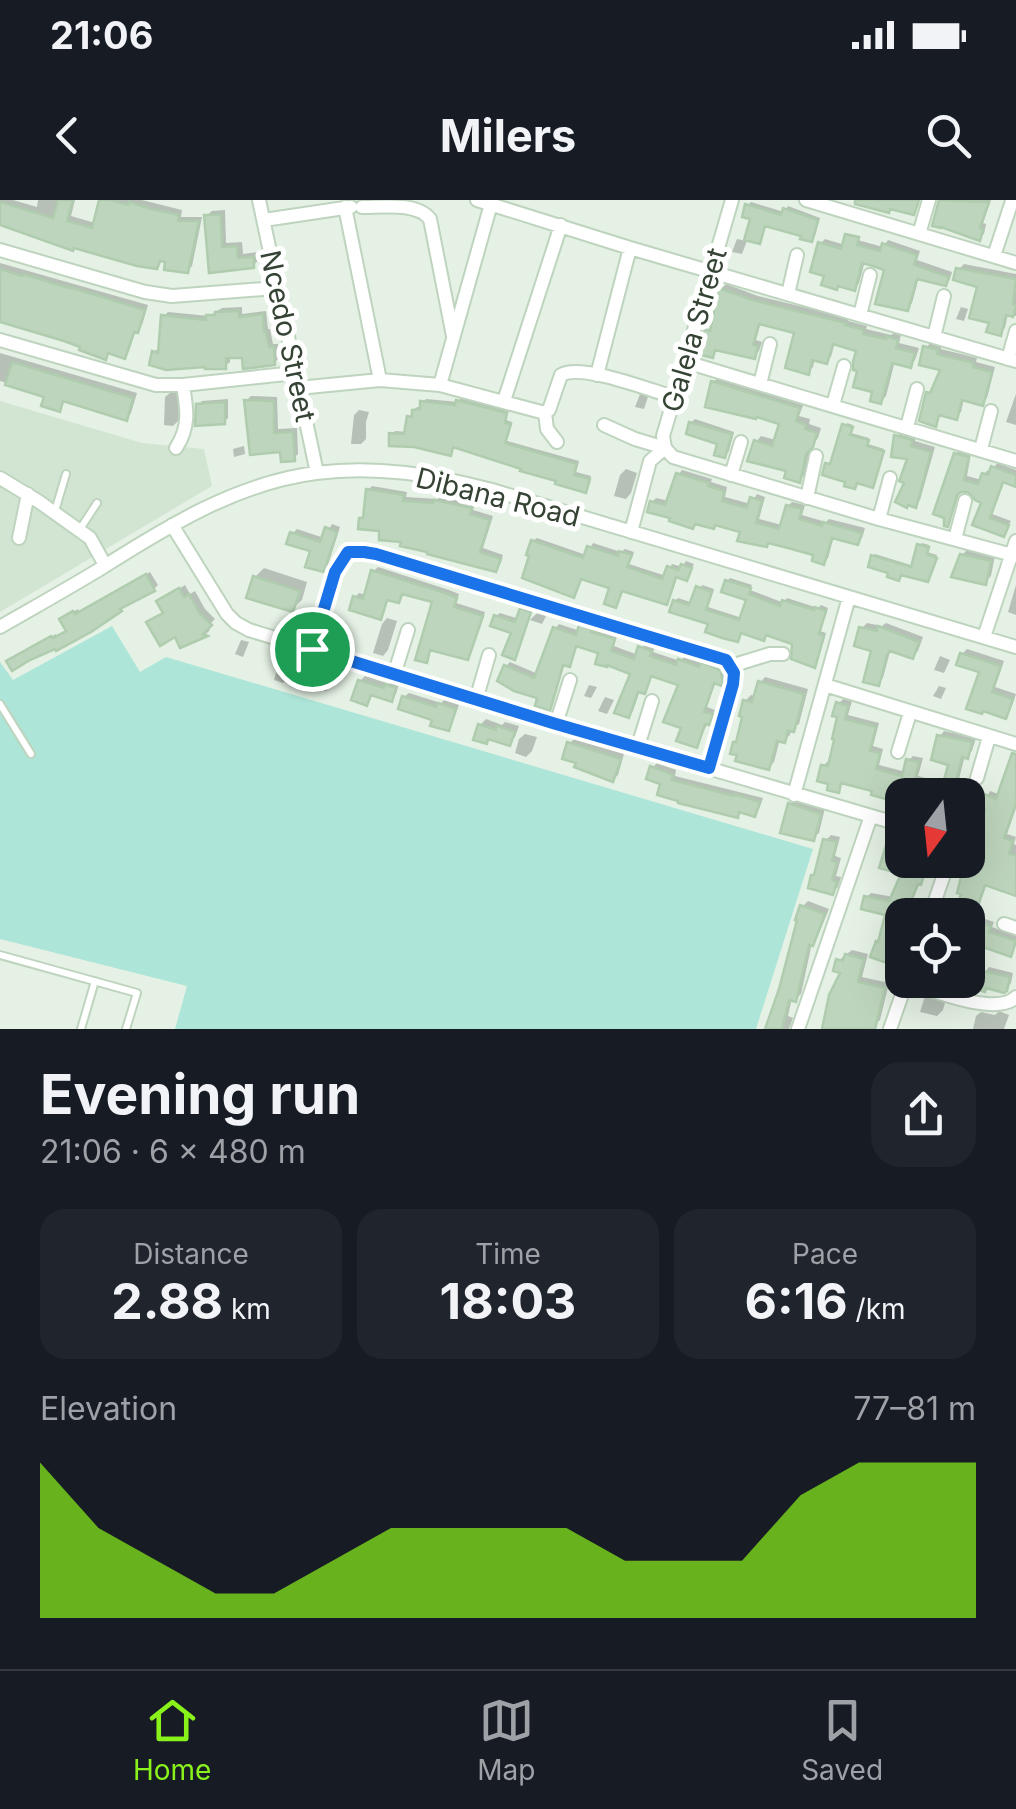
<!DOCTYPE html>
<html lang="en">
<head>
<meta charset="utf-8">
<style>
  :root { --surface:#171b24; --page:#20242c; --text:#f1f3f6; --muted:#9ea1a6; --line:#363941; --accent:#8af21b }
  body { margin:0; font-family:Inter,sans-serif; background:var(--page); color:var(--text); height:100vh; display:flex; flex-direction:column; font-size:38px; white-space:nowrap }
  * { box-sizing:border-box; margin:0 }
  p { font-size:32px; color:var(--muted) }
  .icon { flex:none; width:55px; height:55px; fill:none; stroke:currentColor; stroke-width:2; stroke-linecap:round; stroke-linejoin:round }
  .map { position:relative; height:829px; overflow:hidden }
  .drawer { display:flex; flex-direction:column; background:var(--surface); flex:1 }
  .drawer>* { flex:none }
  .needle { width:65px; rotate:195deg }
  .controls { position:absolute; left:885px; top:578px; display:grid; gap:20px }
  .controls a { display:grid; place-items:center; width:100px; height:100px; border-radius:20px; background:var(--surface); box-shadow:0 10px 40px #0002; font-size:50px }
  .pin { position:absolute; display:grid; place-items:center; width:85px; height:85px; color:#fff; margin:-42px; border:5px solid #fff; border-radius:50%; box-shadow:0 2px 10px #0007 }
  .round { display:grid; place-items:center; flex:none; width:105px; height:105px; border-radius:30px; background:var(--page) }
  .overview { display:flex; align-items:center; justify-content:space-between; height:170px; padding:0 40px }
  h1 { font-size:55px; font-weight:700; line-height:75px }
  .metrics { display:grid; grid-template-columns:repeat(3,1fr); gap:15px; height:170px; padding:10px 40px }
  .metrics div { display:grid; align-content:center; border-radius:25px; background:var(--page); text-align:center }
  .metrics b { font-size:50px; font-weight:700 }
  .metrics small { font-size:28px; font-weight:400 }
  .metrics p { font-size:28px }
  .chart { height:280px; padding:20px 40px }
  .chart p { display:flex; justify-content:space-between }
  .chart svg { width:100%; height:180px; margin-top:10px; fill:var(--accent); opacity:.7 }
  .status { display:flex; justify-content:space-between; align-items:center; height:70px; padding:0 50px; background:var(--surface); direction:ltr }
  .status svg { height:28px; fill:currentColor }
  header { display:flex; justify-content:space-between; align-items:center; height:130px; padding:0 40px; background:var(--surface); font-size:45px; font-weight:700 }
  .dock { display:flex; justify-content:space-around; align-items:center; height:140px; border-top:2px solid var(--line); background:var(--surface); font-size:28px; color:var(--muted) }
  .dock a { display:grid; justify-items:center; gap:5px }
  .dock .on { color:var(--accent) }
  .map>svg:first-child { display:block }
  .residential { fill:#d2e5d3 }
  .green { fill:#aee5d9 }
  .shadow { fill:#0003 }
  .building { fill:#bed5bd; stroke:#afcdae; stroke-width:2.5 }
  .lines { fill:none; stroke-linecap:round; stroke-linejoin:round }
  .service-casing { stroke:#bed4be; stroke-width:10 }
  .minor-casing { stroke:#bed4be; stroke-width:16 }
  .service { stroke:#fff; stroke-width:6 }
  .minor { stroke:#fff; stroke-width:12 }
  .route-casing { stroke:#fff; stroke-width:20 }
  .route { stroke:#1a73e8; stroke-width:12 }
  .labels { text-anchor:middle; stroke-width:10; stroke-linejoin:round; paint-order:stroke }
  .street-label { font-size:28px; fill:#354334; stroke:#fff }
</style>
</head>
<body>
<div class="status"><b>21:06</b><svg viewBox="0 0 49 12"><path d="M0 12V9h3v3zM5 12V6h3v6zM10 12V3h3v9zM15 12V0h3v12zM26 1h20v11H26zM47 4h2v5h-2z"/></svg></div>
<header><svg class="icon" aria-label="back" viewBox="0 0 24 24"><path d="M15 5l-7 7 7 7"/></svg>Milers<svg class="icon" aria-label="search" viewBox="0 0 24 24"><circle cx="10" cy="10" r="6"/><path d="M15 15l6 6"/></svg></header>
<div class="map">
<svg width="1016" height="829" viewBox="0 0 1016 829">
  <rect width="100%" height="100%" fill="#e4f1e4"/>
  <path class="residential" d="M0,201L142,243L204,249L212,286L0,412Z"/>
  <path class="green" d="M112,426L140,472L166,457L813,649L756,829H175L187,786L0,739V462L13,480Z"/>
  <path class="shadow" d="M0,0H13L37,7L38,0H75L71,16L95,23L102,0H142L182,10L181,17H202L192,66L187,71L168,60L162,61L156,66L0,23Z
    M940,0H991L983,23L986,24L984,34L979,38Z
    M751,2L784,12L788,6L820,18L815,36L811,39L804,34L766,24L762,38L759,41L748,38L742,54L732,52L737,39L746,41L753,17L748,5Z
    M225,10L226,43L242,42L243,54L258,52L259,60L253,65L211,70L206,16L212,11Z
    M847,37L883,47L888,40L920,51L917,60L952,72L950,79L945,84L919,77L912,103L907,108L887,68L865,61L859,83L854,88L827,74L820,44L825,39L845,45Z
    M0,63L148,105L142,125L136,130L129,151L124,156L111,151L105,157L83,145L0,120Z
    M964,64L1016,74V116L1008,114L1005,128L1000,133L992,121L981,85L959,69Z
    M726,84L758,96L849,118L848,121L867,126L866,129L891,135L894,133L901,135L899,143L919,148L915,160L910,165L895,161L886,196L881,201L859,149L835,142L831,157L826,161L815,158L813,167L808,172L797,132L761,122L756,140L762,142L759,151L754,156L717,150L712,155L707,131L712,126L721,89Z
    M242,107V114L266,111L268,129H270L273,144H278L279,158L274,163L245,155H230V162L225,166L154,152L159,148L163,117L168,112L209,116L222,108Z
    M961,107L968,109L964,121L956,119Z
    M931,142L942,145L941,149L977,158L976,162L995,167L987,198L982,203L964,198L961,212L956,217L942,213L935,224L929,194L934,189L943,169L926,148Z
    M0,153L137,193L131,213L126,219L66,200L59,209L47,195L0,181Z
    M719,177L804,203L799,216L810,219L809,224L821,228L818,238L811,246L805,275L799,280L756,242L761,236L776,240L782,223L713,182Z
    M171,192H179V220L173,226L164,225L165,197Z
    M640,194L648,197L644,209L635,207Z
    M1016,194V225L1006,222Z
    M251,196L277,197L278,229L297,228L298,254L294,258L283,250L247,200Z
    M461,198L509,210L506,220L512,222L507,241L579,261L576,272L591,276L588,287L585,290L455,245L450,254L392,234L395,231L407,232L409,217L417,207H422L423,202L426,199L458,202Z
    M228,199V218L224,222L198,205L202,201Z
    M359,210L369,212L366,222V239L361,244H351L354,215Z
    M695,219L734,232L729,251L725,255L720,242L691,223Z
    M847,223L853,225L851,233L869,238L868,244L884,249L873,285L827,264L833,263Z
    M902,231L916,235L915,241L935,247L920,300L915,305L907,281L910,257L897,236Z
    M244,246L245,254L234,257L233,249Z
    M960,250L971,253L967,276L982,280L984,274L988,270L992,271L997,263L1016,270V285L1005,280L992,314L1011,321L1003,334L975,323L984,301L967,288L960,291L953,313L949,317L956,254Z
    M626,269L637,273L631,293L626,299L614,296L620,275Z
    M682,270L712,279L711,282L727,287L725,297L751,304L757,294L765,297L759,319L782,325L788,306L792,302L805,305L802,315L826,322L829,319L865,328L862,338L858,342L834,336L828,358L824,362L816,354L652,302L656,298L669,301L678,275Z
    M372,286L407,292L406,297L438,299L441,297L475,304L473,310L493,316L483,348L503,355L500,364L496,369L404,339L362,319L366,315L368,290Z
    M332,324L340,327L328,365L323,369L313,350L292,334L297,329L324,338Z
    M537,338L586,355L593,343L621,352L625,349L634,352L629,364L666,376L672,364L682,367L686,361L694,364L687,378L678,375L670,398L667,402L624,389L616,405L612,387L582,377L574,395L533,341Z
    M922,343L929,345L927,352L937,355L929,377L873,356L875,354L914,366Z
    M968,349L995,355L991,376L985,382L962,355Z
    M378,367L449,390L459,394L456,403L485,412L471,453L467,457L432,448L426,461L435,400L404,392L399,401L389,398L384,413L380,417L355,397L359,393L366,395L374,371Z
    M264,368L307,382L302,400L292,409L255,377Z
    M150,372L158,385L154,389L120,409L9,461L56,434L57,436L68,430L66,416L78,409L79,412Z
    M730,378L752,385L750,390L784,403L787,398L818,408L821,405L828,408L820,431L826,433L817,462L814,465L795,443L767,433L742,430L737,439L675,401L678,398L693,403L702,385L714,389L708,407L742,418L749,399L727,381Z
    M185,385L190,394L195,391L205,409L215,419L206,428L210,430L206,434L181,445L176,434L149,422L165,411L159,401Z
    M1016,385V415L1008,412Z
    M526,406L533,408L518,453L514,457V431L496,416L500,413L519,419Z
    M539,411L547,414L542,424L530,420Z
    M387,418L397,421L388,450L383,456L373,453L382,424Z
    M586,422L594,425V427L617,435L614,446L638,455L645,443L655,446L653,452L680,461L685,456L703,463L708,459L722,465L726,470L725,479L721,483L716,481L707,507L715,510L696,545L684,526L681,484L653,474L648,487L644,492L640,490L633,511L629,515L633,472L601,452L578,444L573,459L569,464L565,463L553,504L549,508L541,496L506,466L510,462L538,474L555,429L559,424L580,431Z
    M339,423L347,426L342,437L334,435Z
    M867,423L882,426L886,423L923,437L918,451L913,456L891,448L883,478L878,483L874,449L862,428Z
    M241,440L249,442L243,457L235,454Z
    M967,449L1004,461L995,487L1016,494L1010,511L1005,516L984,509L982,471L962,454Z
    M940,456L950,460L944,473L934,470Z
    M285,457L294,460L289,477L283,483L274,480L279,463Z
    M326,462L338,466L331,486L326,491L314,487L320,468Z
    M365,476L389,484L392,481L399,484L396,494L391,499L373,493L366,503L360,481Z
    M765,477L808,489L799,524L791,529L790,535L784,540L780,539L774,562L769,567L740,539L745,501L751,495L756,496L760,483Z
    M589,485L597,487L591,498L584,496Z
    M939,486L946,488L941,499L933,496Z
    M409,493L441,503L444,500L459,505L452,524L448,528L404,497Z
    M605,497L614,500L607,514L598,511Z
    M843,499L852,501L848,515L879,523L873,546L883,549L879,565L906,572L909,560L913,556L923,558L918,576L946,583L951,563L940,536L944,531L976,538L972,551L967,556L965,555L955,595H902V600L874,593L875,589L844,581L838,590L823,566L828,561L831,562L840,516L838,504Z
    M486,519L502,525L505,522L519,526L515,537L509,543L490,537L486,541L480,525Z
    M525,534L537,537L532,551L526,557L515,553L519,539Z
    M574,539L624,554L618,575L613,579L569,544Z
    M1016,554V608L1007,634L1016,637L1014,644L1016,645V669L987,683L976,716L994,722L992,727L1016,736V745L1010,754L985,745L979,752L968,748V715H958L983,621L968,617V599L984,603L990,591L998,594Z
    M657,563L676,570L675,576L763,598L759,609L754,614L742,610L737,615L663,582L652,568Z
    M796,598L825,608L819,633L813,638L790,604Z
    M831,635L840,637L835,656L841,658L836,676L841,677L838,687L833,692L817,672L826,640Z
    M895,635L902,637V660H933L920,682L907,715H902V749L899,758L894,763L882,738L888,714L867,697L871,693L894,697L905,673L891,640Z
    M808,701L829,709L817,738L812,743L801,794L795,799L792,798L788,816L793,818L789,829H768L781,789L803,706Z
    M852,750L868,754L862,777L889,783L880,820L870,829H824L843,771L838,761Z
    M989,767L1013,773L1011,783L1006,789L988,786L984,789L954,780L951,783L941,780H968V769L984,774Z
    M929,793L946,799L943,810L937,816L920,812L924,799Z
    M999,811L1009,815L1004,829H973L976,816L981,812L995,815Z"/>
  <path class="building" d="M58,0H73L67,21L92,28L99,0H110L128,5L129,2L151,9L179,15L178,21H199L188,73L164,70L165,62L160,61L157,69L137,66L74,48L73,51L0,25V2L53,18Z
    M855,0H919L914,15L890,9L889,13L855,4Z
    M939,0L989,2L980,28L983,29L980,41L941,27V28L932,26Z
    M745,4L781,15L783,8L818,20L812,42L800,39L801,36L765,26L760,44L744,40L750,19L742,17Z
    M204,15H221L222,47L237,46L238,58L254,57V68L209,73Z
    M845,34L859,37L857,45L880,51L882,43L917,55L914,65L949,77L946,86L917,79L908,111L875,104L884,70L873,66L862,63L855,91L838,86L837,90L821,85L824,76L810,72L818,42L841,49Z
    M956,68L1016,79L1013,104L1016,106L1013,117L1006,115L1001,136L986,132L989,123L969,118L977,87L953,80Z
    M0,69L22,76L23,74L69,88V87L145,110L138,133L134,132L125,159L108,153L106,160L79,150L80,147L64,141L0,122Z
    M719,88L752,100L846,123L845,125L864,130L863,134L886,139V136L898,140L896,148L915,153L911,168L892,163L881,204L870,201L872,192L853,187L857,171L853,170V162L856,151L833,144L827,164L812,160L809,175L785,168L794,133L759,124L753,145L758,146L755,159L715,150L713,158L697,154L705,129L710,131Z
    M239,111V117L263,114L264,132H266L269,147H274L275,165L243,169L242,158H226V169H205V167L166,170L149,165L152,151L158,153L161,115L206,120V115H215V112Z
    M923,146L938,150L937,154L974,163L973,167L992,172L983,206L962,200L957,220L939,215L936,227L919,221L926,192L930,193L940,170L919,165Z
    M12,162L133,198L127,221L63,201L60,212L41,206L44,197L5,185Z
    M711,181L800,208L796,221L806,225L805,229L817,233L813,247L806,254L800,283L784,278L786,271L747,261L754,240L772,246L779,224L757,217L756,219L705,207Z
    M244,200L274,201V233L293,232L295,261L281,262L280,252L250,255Z
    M456,200L507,213L505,223L511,224L505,243L577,264L574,275L590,279L586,293L555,284L556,281L520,271L521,269L453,247L451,256L414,247L389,246V233L404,234L407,216L412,217V210L420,209V201L455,205Z
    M225,202V224L195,226L196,204Z
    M689,222L732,234L725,258L714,255L717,244L686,234Z
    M842,224L853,227L850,235L869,240L867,246L884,251L873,288L857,283L855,289L844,286L845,282L822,275L825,263L830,264Z
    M894,235L912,240L911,246L931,252L916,308L908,305L907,308L895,302L904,283L899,281L900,279L907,259L891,257Z
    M954,253L969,257L964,280L978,284L982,273L988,275L991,266L1016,275V287L1003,282L990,318L1009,325L1004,337L972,325L981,303L975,300L968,292H961L957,295L948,327L944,326V318L933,314Z
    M676,273L709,283L708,286L724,291L722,301L747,308L750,297L762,301L756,323L779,329L786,305L802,309L799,319L822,326L823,322L862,333L858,345L832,338L824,365L812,361L813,355L788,348L768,343L767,347L737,341L740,332L715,325L714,329L695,324L693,329L669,321L670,318L647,312L650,301L665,305Z
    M366,289L404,295L403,301L433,303L434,300L472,308L470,314L490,320L480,352L501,359L496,372L427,354V352L400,346L401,342L379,340V331L358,329L359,318H363Z
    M325,327L337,332L324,372L305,367L310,351L286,344L290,332L320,342Z
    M531,340L583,358L587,346L618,356L619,351L632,355L627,367L662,379L667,366L678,370L681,364L692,368L687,381L676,377L667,405L622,391L616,408L604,404L609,388L581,379L574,398L522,378L529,356L526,355Z
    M917,344L929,347L927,354L937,358L928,382L901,375L899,381L887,377L888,373L868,367L871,355L911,367Z
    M960,354L991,361L986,385L951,377Z
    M371,370L445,393L457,398L454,407L483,416L468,460L430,450L427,463L415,460L432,402L402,394L399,403L387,400L381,420L349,410L353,396L363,399Z
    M146,374L155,391L120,409L122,411L91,432L56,451L55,449L30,460L12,471L6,461L51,436L53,438L66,431L59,419L73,411L75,414Z
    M253,376L300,391L293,412L246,398Z
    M725,380L751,388L749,394L780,406L782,400L814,410L815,407L826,411L819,434L824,436L815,468L791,459L792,444L766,435L764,441L741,433L738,442L722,438L705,432L708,424L669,412L673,400L689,405L696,386L712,392L706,410L739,420L746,400L721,392Z
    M179,388L184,397L189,394L200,414L212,425L203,434L208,436L180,448L175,437L160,446L146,422L163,413L156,401Z
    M520,408L531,412L515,460L502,455L511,433L490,426L494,415L515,422Z
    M579,425L592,429L591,432L615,439L611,451L634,459L638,446L652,451L650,456L676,465L678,459L699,467L701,462L720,470L723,482L722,486L714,483L704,512L713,514L709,525L705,524L697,548L676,541L681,528L663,522L678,485L651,476L645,494L638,492L629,518L614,513L630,474L607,465V467L595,464L598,453L576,446L570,467L563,465L550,511L535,506L537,498L514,491L497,481L504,465L534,478L553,427L576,435Z
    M878,426L919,442L913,459L890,451L887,455L879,486L863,482L871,451L854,446L859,427L877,431Z
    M960,453L1001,466L992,492L1013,499L1006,519L983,511L982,514L966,509L979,472L956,465Z
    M358,480L384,488L385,484L396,488L392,502L371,495L367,506L351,500Z
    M758,481L804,494L794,532L788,531L785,543L777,541L769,570L735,561L737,555L730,554L733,542H736L742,517L739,516L743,500L752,502Z
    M402,496L436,507L438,503L456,509L449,531L430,526L432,520L398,509Z
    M836,502L848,506L845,519L876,527L870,551L880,553L876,569L902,576L906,559L919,562L915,580L942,587L948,565L931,560L937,535L972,542L968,559L962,557L954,590L958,591L957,595H902V602L899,603L871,595L872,591L841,583L839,593L827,590L828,584L817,581L821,565L828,566L834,540L832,539L837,517L832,516Z
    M478,524L496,530L497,526L515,532L510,546L488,539L487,544L473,540Z
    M567,542L621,559L613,582L574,567L576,563L562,559Z
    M1012,553L1016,554V604L1004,638L1013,641L1009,654L1016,655V696L985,685L973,718L955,713L961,694L957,693L961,677H963L985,609L979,607L984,594L996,599Z
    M650,566L673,575L672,580L734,596V594L760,602L755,617L739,612L738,618L678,603V601L657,595L660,584L646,579Z
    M788,603L821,614L814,641L780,633Z
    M823,639L837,642L832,661L837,662L832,680L837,682L833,695L808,688L811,675H814Z
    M888,639L902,643V660H929L921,685L918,684L907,709L909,710L906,715H902V745L895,766L870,757L876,741L878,742L885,715L861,709L864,696L889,701L901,674L879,668Z
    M800,705L825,714L813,746L809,745L796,802L789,800L782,829H765L779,789L797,720H795Z
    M978,722L991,726L989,732L1016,741L1011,757L983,747L980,755L968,751Z
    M845,754L864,759L858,782L885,788L875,829H822L829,795L840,773L833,771L836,759L843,761Z
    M982,771L1010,777L1007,791L1004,793L986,788L985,792L954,783L955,780H980Z"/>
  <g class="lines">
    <g class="service-casing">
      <path id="service" d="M55,311L66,274
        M80,329L97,303
        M0,504L31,554
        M0,755L137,793L126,829
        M81,829L95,781"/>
    </g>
    <g class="minor-casing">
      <path id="minor" d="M259,0L317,273
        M477,0L630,48L1016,161
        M732,0L663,236L665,248L673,257L879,319L1016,356
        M806,0L1016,63
        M345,7L380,180
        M362,7C382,7 417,2 430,19L453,136
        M264,20L351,7
        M919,34L929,0
        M0,50L145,92L172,96L276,88
        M994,56L1012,1
        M788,94L797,55
        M860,115L870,75
        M934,137L944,96
        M0,140L156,185H183L295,173
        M1008,159L1016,131
        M686,162L1016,261
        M597,175L630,48
        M760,184L770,144
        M440,185L491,4
        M298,188L380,180L440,185L545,213
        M504,201L561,25
        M833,205L844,166
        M604,225L635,239L665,248L650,261L631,332
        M907,227L917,189
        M557,242L547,229L545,213L549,210L561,175C581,163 649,190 674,197
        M176,248C190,227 187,209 183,185
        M981,249L991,211
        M731,275L741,242
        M0,278L38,301L90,338L105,365
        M807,298L816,256
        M879,319L890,278
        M172,325L227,414L236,423L249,430L476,500L902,625
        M19,338L28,294
        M955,339L965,301
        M0,427C33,408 67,389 100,369C166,327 237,283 316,273C376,265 435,275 492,290L1016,447
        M984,437L1016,341
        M313,449L339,363L348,352H364L376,354L714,455C729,462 734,467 733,484L709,567
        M731,466L770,454H783
        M394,475L408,430
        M825,485L1016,544
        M476,500L489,455
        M556,524L570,480
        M638,546L652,501
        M898,552L910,513
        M977,578L989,537
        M794,595L849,397
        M930,715L949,660
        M1004,724L1016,728
        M906,782C932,790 997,817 1016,797
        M798,829L871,616
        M890,829L907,780"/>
    </g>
    <use href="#service" class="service"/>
    <use href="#minor" class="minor"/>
  </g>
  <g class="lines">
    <g class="route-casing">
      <path id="route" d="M348,352H364L376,354L726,460L734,473L733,484L709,568L556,524L312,449L335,372Z"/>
    </g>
    <use href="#route" class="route"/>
  </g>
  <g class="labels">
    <g class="street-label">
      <text transform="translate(694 130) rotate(-74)" y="10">Galela Street</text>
      <text transform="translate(288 136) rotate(78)" y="10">Ncedo Street</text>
      <text transform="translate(498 297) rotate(14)" y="10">Dibana Road</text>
    </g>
  </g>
</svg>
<div class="controls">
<a><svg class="needle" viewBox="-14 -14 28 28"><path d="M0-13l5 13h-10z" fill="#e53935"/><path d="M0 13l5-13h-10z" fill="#9ea1a6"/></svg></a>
<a><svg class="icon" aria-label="locate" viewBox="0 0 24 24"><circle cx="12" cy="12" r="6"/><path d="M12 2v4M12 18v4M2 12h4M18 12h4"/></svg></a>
</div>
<div class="pin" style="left:312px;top:449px;background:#1e9e55"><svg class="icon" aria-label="arrive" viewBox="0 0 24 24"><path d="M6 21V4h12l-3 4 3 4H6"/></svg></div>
</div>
<section class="drawer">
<div class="overview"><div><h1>Evening run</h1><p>21:06 · 6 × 480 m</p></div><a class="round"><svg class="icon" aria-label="share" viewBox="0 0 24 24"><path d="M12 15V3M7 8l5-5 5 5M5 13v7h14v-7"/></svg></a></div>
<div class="metrics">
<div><p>Distance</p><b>2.88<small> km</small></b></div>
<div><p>Time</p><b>18:03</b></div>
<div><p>Pace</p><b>6:16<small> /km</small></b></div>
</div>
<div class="chart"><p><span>Elevation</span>77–81 m</p>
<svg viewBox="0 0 160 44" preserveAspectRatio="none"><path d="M0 44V6L10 22L20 30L30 38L40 38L50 30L60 22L70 22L80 22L90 22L100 30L110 30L120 30L130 14L140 6L150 6L160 6V44z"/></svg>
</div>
</section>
<nav class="dock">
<a class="on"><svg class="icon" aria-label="home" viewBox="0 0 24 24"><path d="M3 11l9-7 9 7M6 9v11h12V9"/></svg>Home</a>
<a><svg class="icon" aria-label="map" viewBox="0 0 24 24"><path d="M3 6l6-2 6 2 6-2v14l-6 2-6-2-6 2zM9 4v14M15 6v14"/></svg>Map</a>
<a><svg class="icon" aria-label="saved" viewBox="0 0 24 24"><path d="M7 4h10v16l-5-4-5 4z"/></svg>Saved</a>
</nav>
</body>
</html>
